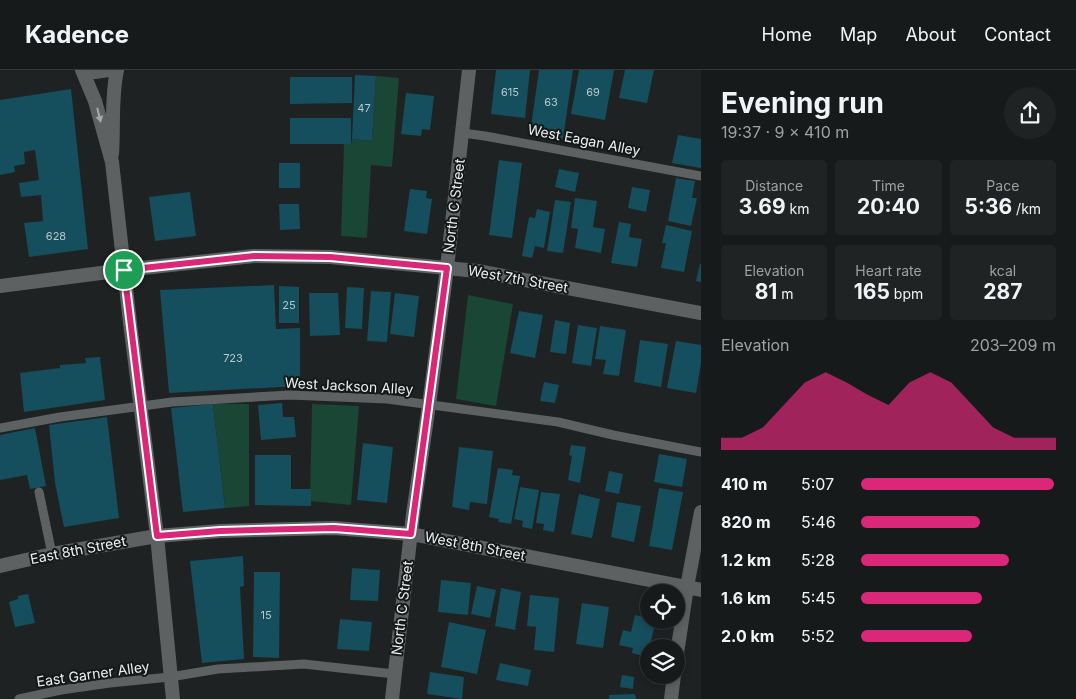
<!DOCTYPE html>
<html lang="en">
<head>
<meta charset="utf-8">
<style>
  :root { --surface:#171a1a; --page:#202323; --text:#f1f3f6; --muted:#9ea1a2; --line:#363839; --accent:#db2777 }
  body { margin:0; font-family:Inter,sans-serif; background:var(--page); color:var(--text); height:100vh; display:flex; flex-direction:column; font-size:19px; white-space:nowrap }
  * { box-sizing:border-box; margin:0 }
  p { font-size:16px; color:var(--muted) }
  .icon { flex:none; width:28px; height:28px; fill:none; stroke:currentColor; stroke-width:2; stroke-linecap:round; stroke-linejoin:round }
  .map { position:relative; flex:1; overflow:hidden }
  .details { display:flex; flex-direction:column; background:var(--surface); width:375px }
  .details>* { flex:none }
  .controls { position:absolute; left:640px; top:514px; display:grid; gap:10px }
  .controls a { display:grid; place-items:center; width:45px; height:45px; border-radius:50%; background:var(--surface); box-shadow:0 2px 8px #0003,0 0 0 1px var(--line); font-size:25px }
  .pin { position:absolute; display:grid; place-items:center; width:42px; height:42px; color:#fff; margin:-21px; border:2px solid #fff; border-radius:50%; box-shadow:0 1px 5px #0007 }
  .round { display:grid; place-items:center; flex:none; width:52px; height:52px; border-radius:26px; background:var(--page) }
  .head { display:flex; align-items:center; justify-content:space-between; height:85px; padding:0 20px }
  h1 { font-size:28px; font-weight:700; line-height:38px }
  .stats { display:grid; grid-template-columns:repeat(3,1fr); gap:8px; height:85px; padding:5px 20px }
  .stats div { display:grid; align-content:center; border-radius:5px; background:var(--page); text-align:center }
  .stats b { font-size:21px; font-weight:700 }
  .stats small { font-size:14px; font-weight:400 }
  .stats p { font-size:14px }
  .chart { height:140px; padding:10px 20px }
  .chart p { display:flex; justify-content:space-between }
  .chart svg { width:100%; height:90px; margin-top:5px; fill:var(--accent); opacity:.7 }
  ul { padding:0 20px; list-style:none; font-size:16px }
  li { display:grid; grid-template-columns:80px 60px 1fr; align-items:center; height:38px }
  li i { height:12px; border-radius:6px; background:var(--accent) }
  header { display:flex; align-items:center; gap:30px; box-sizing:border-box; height:70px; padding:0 25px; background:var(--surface); border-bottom:1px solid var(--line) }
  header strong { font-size:24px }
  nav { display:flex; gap:28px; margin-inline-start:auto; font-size:18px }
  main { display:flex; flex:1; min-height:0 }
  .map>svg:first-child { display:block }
  .green { fill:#194635 }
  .building { fill:#154e5d }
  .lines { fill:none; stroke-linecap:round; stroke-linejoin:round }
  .service { stroke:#5e6162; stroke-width:9 }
  .minor { stroke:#5e6162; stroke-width:14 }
  .tertiary { stroke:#5e6162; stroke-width:14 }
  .oneway { fill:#a6a8a9 }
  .route-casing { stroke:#fff; stroke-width:10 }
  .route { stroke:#db2777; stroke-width:6 }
  .labels { text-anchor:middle; stroke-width:4; stroke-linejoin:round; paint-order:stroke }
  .number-label { font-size:11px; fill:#b8c8cb }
  .street-label { font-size:14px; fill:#eef0f0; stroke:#151818 }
</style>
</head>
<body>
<header>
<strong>Kadence</strong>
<nav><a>Home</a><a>Map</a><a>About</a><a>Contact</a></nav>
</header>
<main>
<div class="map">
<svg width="701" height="629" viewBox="0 0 701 629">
  <rect width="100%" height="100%" fill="#1f2222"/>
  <path class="green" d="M376,6L399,8L392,97L371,95L367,168L341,166L344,74H351L352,69L372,71Z
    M468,225L513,234L496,336L456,329Z
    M213,334H249V436L225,438Z
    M312,334L359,336L351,435L310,431Z"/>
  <path class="building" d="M496,0H530L525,48L491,44Z
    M539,0H573L563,69L530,64Z
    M579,0H614L605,50L571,44Z
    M625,0H654L647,33L619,28Z
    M355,5L376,6L372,71L352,69Z
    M290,7H352V33L290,34Z
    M71,19L88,179L29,187L24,153L43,151L41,125L21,127L19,113L39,110L35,80L24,82L25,94L14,96L15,102L0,105V30Z
    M406,23L434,26L430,60L422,59L421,66L401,64Z
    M290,48H351V74H290Z
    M678,65L701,69V98L672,93Z
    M499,90L522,93L512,168L489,165Z
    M279,93H300V118H279Z
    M559,99L579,103L575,122L555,117Z
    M676,108L695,111L692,128H697L691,156L668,151Z
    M632,117L650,120L646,142L628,138Z
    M410,119L427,121L426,128L432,129L427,164L404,161Z
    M190,122L196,166L155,171L149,127Z
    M575,128L597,131L593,157L605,159L601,183L575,178L578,159L571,158Z
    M555,130L571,132L563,183L547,181Z
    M279,134H299L300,159L280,160Z
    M537,139L550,142L544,178L535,176L532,188L522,186L529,147L535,148Z
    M619,152L631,154L629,167L642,169L637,197L611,193Z
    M666,155L692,161L684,202L661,198L666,173H662Z
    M700,194H701V212L696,211Z
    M274,215L276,259L300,258V316L169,323L160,220Z
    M279,216L299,217V253H279Z
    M347,217L364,218L362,259L345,258Z
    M371,221L391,222L387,272L367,271Z
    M309,223H338L340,265L310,266Z
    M395,223L419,226L414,267L390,264Z
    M519,241L543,245L535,288L510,283Z
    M555,250L570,253L566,284L550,282Z
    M578,255L597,258L591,296L572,293Z
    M600,256L626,260L619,306L603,304L606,290L595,289Z
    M640,270L668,274L661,317L634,312Z
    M676,271L701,275V293L696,323L667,318Z
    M100,287L105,330L24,342L20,303L60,298V295L86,293L85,288Z
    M544,312L559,315L555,333L540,331Z
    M282,333L283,347H294L296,367L261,370L258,335Z
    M213,334L225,438L183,442L171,338Z
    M107,347L119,448L64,457L55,413L49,355Z
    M35,358L46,416L30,419L27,405L0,410V365Z
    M363,373L393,377L387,433L357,430Z
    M571,375L586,377L580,413L568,410L572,386L569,385Z
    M459,377L493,381L487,434L470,432L469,440L452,437Z
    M659,384L687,389L682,417L654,412Z
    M255,385H291V419H311V436L255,435Z
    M498,398L513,400L512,405L520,406L511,454L498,452L499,449L489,447Z
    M609,401L623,404L619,424L605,421Z
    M520,417L539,420L532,459L522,457L523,451L514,449Z
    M659,418L683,422L672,480L649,476Z
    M541,422L560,424L554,462L543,460L544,454L536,453Z
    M579,424L600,429L592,468L571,464Z
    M617,432L641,436L634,472L611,467Z
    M243,486L244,516L240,517L244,589L202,593L190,491Z
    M352,498L380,500L378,531L350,530Z
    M254,502H280L279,588L253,587Z
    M441,510L471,513L468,545L438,542Z
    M477,516L496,520L490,548L471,544Z
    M501,518L521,522L515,560L495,556Z
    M28,524L35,553L15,557L9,532L18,529V526Z
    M530,525L559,528L554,582L534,580L536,557L527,556Z
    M582,533L609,537L603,578L576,574Z
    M635,545L649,548V550H656L647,587L632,583L633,578L619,575L623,560L631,562Z
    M340,549L372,552L369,581L337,579Z
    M449,552L486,560L477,604L441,597Z
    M500,593L531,600L528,616L496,610Z
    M430,602L464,607L462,629L427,624Z
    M622,605L634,607L633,619L620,617Z
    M635,624L636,629H609V625Z"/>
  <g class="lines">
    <path class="service" d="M463,63L485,66L701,106
      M0,358L60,347L172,332L289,325L387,329L558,352L613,365L701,382
      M39,422L52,484
      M19,629L61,620L110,613L170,607L218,599L304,594L394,604"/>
    <path class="minor" d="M0,216L124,200L254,186L330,187L447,198L477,201L701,243
      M0,496L52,484L157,466L220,461L334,458L411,464L701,520
      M676,590L687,517L701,442
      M392,629L413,444L429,335L447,198L469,0
      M671,629L674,605"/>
    <path class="tertiary" d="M82,0L95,31L112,92L130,253L157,466L173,629
      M89,0L95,2L108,0
      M112,84C114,56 111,28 117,0"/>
  </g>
  <defs><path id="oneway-solid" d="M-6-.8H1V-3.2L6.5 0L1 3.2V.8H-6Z" transform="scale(1.25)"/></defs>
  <use class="oneway" href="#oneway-solid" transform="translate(99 45) rotate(76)"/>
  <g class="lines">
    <g class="route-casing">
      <path id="route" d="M254,186L330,187L447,198L411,464L334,458L220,461L157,466L124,200Z"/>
    </g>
    <use href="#route" class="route"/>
  </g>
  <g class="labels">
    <g class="number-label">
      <text x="510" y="26">615</text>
      <text x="593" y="26">69</text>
      <text x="551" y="36">63</text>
      <text x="364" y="42">47</text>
      <text x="56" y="170">628</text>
      <text x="289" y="239">25</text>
      <text x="233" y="292">723</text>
      <text x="266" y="549">15</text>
    </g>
    <g class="street-label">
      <text transform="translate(584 70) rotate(11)" y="5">West Eagan Alley</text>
      <text transform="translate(454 136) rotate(-83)" y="5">North C Street</text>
      <text transform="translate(518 209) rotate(10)" y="5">West 7th Street</text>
      <text transform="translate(349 316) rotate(3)" y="5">West Jackson Alley</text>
      <text transform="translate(475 476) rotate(11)" y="5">West 8th Street</text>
      <text transform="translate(78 480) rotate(-11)" y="5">East 8th Street</text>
      <text transform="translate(402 538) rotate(-83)" y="5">North C Street</text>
      <text transform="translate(93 604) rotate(-8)" y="5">East Garner Alley</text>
    </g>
  </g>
</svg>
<div class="controls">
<a><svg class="icon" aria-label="locate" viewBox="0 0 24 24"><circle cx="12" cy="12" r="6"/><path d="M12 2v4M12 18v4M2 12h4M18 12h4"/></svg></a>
<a><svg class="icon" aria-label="layers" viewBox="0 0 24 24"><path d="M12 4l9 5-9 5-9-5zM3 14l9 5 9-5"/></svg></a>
</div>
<div class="pin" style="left:124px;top:200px;background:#1e9e55"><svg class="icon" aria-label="arrive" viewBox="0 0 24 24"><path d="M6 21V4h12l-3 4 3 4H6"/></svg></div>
</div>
<section class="details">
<div class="head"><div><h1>Evening run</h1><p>19:37 · 9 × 410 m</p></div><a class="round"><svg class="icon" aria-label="share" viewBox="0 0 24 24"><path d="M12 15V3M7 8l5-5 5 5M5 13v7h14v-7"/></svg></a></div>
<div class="stats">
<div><p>Distance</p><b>3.69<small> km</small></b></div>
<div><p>Time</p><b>20:40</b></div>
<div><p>Pace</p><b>5:36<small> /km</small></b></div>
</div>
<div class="stats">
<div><p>Elevation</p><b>81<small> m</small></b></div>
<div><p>Heart rate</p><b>165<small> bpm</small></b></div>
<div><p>kcal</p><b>287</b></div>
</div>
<div class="chart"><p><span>Elevation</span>203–209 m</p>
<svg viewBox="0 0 160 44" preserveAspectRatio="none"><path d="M0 44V38L10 38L20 33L30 22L40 11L50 6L60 11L70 17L80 22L90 11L100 6L110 11L120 22L130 33L140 38L150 38L160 38V44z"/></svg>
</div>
<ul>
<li><b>410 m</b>5:07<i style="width:99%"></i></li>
<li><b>820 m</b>5:46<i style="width:61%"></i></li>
<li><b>1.2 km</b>5:28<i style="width:76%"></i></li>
<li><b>1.6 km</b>5:45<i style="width:62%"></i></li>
<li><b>2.0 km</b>5:52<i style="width:57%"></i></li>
</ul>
</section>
</main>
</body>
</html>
